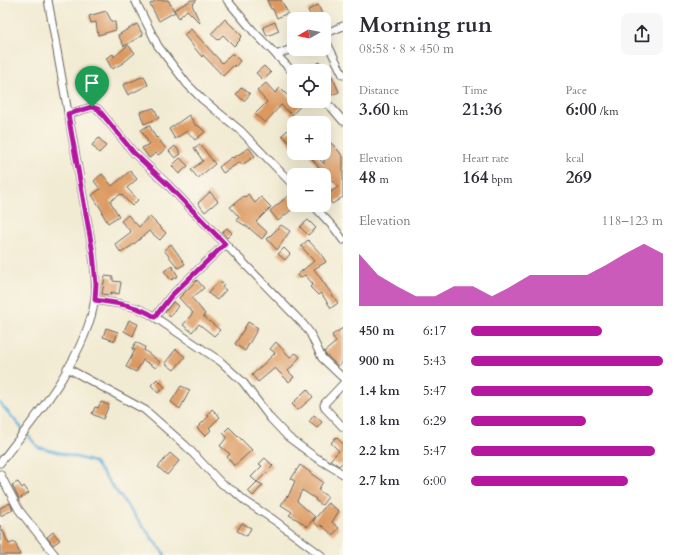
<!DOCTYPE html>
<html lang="en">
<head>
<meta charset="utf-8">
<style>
  :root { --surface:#fff; --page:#f7f7f7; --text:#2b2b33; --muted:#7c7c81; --accent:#b5179e }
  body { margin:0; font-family:Cardo,serif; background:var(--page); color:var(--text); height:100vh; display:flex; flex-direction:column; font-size:15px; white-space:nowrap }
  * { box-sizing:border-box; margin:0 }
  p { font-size:13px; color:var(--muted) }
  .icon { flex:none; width:22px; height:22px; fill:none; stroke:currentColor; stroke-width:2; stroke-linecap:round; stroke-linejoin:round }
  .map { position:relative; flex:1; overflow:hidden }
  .panel { display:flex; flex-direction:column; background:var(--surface); width:336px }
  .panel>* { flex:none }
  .needle { width:26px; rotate:260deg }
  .controls { position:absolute; left:287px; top:12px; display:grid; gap:8px }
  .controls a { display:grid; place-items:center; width:44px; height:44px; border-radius:8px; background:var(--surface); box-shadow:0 4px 16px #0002; font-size:20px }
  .pin { position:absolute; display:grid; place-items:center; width:34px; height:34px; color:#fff; margin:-41px -17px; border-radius:50% 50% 50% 0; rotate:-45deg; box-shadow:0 0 4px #0007 }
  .pin .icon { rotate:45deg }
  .round { display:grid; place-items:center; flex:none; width:42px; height:42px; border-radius:8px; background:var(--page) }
  .summary { display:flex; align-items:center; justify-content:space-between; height:68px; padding:0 16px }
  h1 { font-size:22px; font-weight:700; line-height:30px }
  .metrics { display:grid; grid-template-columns:repeat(3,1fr); gap:6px; height:68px; padding:4px 16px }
  .metrics div { display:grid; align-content:center }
  .metrics b { font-size:17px; font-weight:700 }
  .metrics small { font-size:11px; font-weight:400 }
  .metrics p { font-size:11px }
  .chart { height:112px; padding:8px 16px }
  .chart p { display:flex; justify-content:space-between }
  .chart svg { width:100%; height:72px; margin-top:4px; fill:var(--accent); opacity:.7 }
  ul { padding:0 16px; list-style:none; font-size:13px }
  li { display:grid; grid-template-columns:64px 48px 1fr; align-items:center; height:30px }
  li i { height:10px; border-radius:5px; background:var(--accent) }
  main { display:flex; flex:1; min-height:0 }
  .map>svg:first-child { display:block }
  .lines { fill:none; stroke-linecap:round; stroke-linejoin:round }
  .stream { stroke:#60b0da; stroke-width:2.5 }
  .building { fill:#dc985f }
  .street-casing { stroke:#67645c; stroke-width:9 }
  .street { stroke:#fff; stroke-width:7 }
  .route-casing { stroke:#fff; stroke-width:8 }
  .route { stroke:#b5179e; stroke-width:5 }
</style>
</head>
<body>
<main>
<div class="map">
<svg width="343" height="555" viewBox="0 0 343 555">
  <rect width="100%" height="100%" fill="#fbf7ec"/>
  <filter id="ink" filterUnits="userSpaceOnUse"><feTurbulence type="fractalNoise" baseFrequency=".025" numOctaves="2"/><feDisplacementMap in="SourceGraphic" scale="8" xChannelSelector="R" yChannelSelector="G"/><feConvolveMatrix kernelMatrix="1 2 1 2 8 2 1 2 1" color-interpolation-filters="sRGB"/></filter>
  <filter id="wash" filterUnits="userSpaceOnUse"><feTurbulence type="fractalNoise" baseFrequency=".012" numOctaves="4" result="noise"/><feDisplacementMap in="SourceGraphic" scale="16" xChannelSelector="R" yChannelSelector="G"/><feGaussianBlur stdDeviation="0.9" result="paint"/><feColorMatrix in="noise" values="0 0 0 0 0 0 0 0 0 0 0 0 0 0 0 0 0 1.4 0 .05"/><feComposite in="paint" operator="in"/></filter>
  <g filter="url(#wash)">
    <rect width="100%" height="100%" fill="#f2ebd3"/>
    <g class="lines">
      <path class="stream" d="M0,403L38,447L94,462L165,555"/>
    </g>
    <g id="blocks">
      <path class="building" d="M157,0H168L175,12L159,21L150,4Z
        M191,0H197L192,5L200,23L187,10L179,18L174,10Z
        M267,0H281L288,13L277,18L273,9H271Z
        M318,5L324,19H312L308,10Z
        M106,11L112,22H115L116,30L98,35L96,22L91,23L89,16Z
        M225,19L242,36L239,39L240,40L234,46L223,35L218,40L211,34Z
        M275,22L279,31L267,36L263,27Z
        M137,24L143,35L124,46L118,35Z
        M191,29L222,63L232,53L240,61L235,67L234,65L223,76L203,55L202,57L184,35Z
        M128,45L135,53L123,63L112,69L106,58L113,54L114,57Z
        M319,62L329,77L332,76L339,92L329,96L326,90L324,91V71H306Z
        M264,66L271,73L263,80L256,73Z
        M144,76L148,85L128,95L123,85Z
        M266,83L275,93L280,88L293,101H305L292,115L281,105L265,123L255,114L267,102L257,91Z
        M242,87L250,94L244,101L236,94Z
        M154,108L159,118L144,124L140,112Z
        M189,115L196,126L197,125L200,127L205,132L195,140L187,131L175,139L169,129Z
        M149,125L156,138L157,137L166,149L158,155L156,153L149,158L142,148L149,144L141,130Z
        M288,130L294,136V148L282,135Z
        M324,136L338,150L343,157V197L332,204L326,195L338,187L326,172L323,174L310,156L314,153L324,164Z
        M99,138L106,146L99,153L92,145Z
        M200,144L215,164L198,178L191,170L203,161L194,148Z
        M175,146L181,154L175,158L169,151Z
        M249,148L255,156L242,165L240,162L223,173L219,167L232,157L233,158Z
        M180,158L188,166L179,174L172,166Z
        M130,171L137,179L127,188L138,200L132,206L121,194L110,201L119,216L108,223L102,213L103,212L92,195L100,189L94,181L102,174L112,186Z
        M210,192L218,201L205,212L198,203Z
        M248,194L255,203L261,197L271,207L256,222L267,232L262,239L249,228L236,220L239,217L230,207L244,196L245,197Z
        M288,196L296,206L278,221L270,211Z
        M128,215L139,227L149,216L166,233L160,240L149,231L134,244L121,253L115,244L131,232L121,221Z
        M308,220L316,228L308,235L300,227Z
        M281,225L290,231L277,250L267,239Z
        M227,228L232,233L227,238L222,232Z
        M308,240L321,254L326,262L314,269L338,303L331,308L321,293L318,295L310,287L313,284L305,275L299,278L297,275L314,261L301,246Z
        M171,244L185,264L178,268L164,250Z
        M284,248L290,254L285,260L278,254Z
        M172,266L178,276L171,280L164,271Z
        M105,276L113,277V281L121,282L119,294L111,292V295L102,294Z
        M197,280L204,288L192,298L205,314L203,316L220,330L214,336L199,324L192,332L183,325L193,313L179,298Z
        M219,281L224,285L222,287L226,290L217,300L208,293Z
        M173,302L178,306L170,317L165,312Z
        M129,320L138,324L133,336L124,331Z
        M248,322L258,328L245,351L235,344Z
        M106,328L118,332L115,341L103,337Z
        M343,328V362L338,366L326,355L324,352L336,342L332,335Z
        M136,342L145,347L144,350L160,362L156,368L143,360L136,372L126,367L135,350L132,349Z
        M276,342L290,357L296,353L300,357L288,371L294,377L289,382L275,368L258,382L252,375L275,353L270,349Z
        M176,349L185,357L174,370L165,363Z
        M157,379L165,387L158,393L151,385Z
        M181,386L190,390L180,409L171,402Z
        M307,389L313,397L298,410L292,404Z
        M101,402L109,405L103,419L92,414L95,407L98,408Z
        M212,409L220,417L209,428L211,430L205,436L197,428L209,416L207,415Z
        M314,415L322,422L317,428L309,422Z
        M229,427L252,450L234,466L227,457L230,454L220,446L227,437L223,433Z
        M336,437L343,444V462L339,466L330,460L339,451L331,443Z
        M170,453L179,461L167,475L158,467Z
        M265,458L273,466L257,482L263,485L253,496L248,491L257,482L251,477L262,466L259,464Z
        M300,465L310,472V473L323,482L318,490L328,497L322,505L315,500L316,499L302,490L297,501L315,517L307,527L298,520L289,515L292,512L281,505L287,496L288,497L295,481L291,479Z
        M18,482L22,488L24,486L29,493L19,499L12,485Z
        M10,503L13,510L0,516V508Z
        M328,503L339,511L332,522L339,528L333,535L321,525L319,527L313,521Z
        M242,523L251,528L247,536L237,531Z
        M0,525L9,544L15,542L20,555H0Z
        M53,532L60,540L53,545L47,537Z"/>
    </g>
  </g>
  <g filter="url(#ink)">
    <use href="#blocks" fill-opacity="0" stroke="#67645c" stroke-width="1"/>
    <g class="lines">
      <g class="street-casing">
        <path id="street" d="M135,0L158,46L187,84L202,99L241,131L294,186
          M227,0L254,32L294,73
          M324,34L343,26
          M324,37L343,75
          M276,55L294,48
          M323,101L331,107L343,121
          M68,114L92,107L98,109L134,153L168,185L303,324L310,333L322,358L343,378
          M313,205L335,229L343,240
          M95,300L121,304L137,308L150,314L220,361L243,382L271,419L288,437L315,457L343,474
          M155,317L171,296L225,244
          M67,368L145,410L186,446L222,484L235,492L245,501L274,520L321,555
          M343,384L325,403L324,405L326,409L343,427
          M0,463C35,418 87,356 95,298C97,283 94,268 93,253L48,0
          M0,474L19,510L55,555"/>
      </g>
      <use href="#street" class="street"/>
    </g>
  </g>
  <g class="lines" filter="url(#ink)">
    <g class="route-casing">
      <path id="route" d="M92,107L98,109L134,153L168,185L225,244L171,296L155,317C137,305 115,303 95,300L96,284L93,253L68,114Z"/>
    </g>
    <use href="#route" class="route"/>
  </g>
</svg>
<div class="controls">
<a><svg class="needle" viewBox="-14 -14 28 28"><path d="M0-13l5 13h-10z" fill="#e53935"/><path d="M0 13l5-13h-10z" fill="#7c7c81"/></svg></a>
<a><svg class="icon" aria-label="locate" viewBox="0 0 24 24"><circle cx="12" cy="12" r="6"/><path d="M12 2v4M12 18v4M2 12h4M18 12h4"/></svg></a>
<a>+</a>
<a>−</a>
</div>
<div class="pin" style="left:92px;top:107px;background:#1e9e55"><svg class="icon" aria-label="arrive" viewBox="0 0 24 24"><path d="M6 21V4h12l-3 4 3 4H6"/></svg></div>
</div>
<section class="panel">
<div class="summary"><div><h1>Morning run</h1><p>08:58 · 8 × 450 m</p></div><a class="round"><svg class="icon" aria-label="share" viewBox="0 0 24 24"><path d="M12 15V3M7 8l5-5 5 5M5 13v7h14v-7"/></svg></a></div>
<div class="metrics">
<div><p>Distance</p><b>3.60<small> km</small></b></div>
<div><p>Time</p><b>21:36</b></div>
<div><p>Pace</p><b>6:00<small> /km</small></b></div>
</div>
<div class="metrics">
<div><p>Elevation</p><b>48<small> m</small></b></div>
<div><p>Heart rate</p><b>164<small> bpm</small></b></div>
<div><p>kcal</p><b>269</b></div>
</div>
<div class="chart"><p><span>Elevation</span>118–123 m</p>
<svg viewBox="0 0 160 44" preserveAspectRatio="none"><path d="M0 44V12L10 25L20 32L30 38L40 38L50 32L60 32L70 38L80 32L90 25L100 25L110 25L120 25L130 19L140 12L150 6L160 12V44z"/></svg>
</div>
<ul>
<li><b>450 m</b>6:17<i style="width:68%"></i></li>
<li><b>900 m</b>5:43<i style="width:100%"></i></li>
<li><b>1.4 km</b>5:47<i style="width:95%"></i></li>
<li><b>1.8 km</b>6:29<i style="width:60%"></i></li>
<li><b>2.2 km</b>5:47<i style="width:96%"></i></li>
<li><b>2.7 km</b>6:00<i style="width:82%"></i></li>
</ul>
</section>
</main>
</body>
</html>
